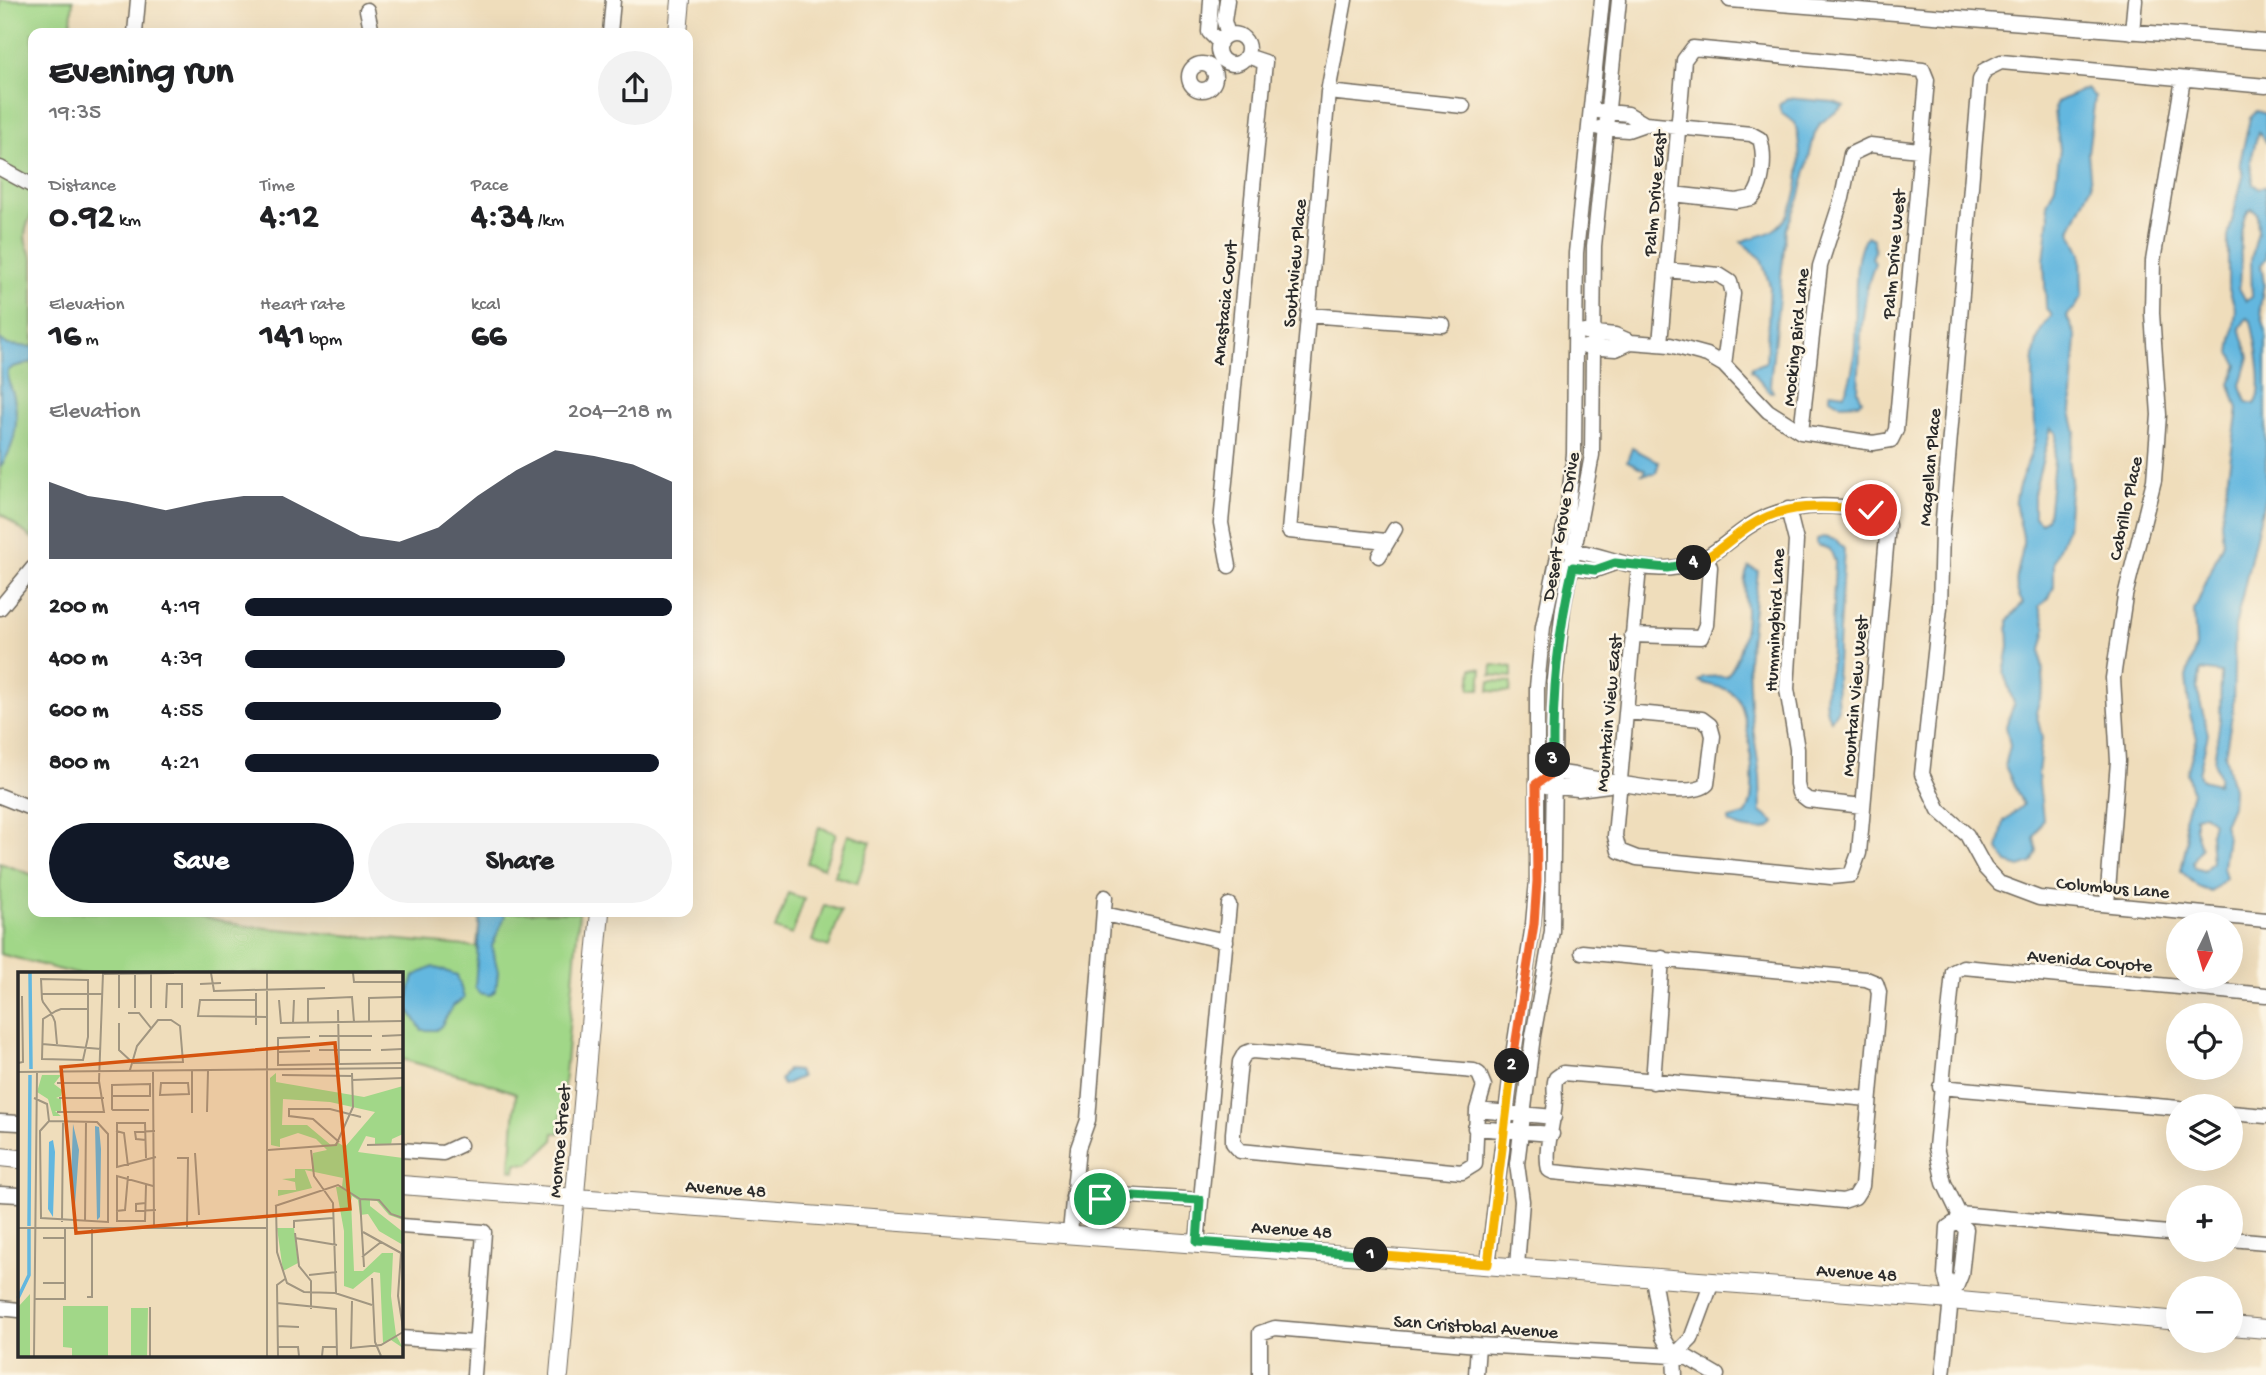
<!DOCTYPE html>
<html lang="en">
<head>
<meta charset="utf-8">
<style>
  :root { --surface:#fff; --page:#f2f2f2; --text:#202124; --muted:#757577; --accent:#111827 }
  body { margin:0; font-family:"Gochi Hand",sans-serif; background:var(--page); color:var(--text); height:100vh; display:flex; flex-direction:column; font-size:26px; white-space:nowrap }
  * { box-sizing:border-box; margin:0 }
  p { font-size:23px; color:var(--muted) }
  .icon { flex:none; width:38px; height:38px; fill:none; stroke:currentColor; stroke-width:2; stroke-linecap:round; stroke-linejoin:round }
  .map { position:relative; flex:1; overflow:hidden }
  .drawer { position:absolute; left:28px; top:28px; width:665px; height:889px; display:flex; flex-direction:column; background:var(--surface); border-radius:14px; box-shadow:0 7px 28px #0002 }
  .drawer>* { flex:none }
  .needle { width:46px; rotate:185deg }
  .fabs { position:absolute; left:2166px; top:912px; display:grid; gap:14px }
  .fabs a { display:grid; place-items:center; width:77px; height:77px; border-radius:50%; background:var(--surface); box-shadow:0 7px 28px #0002; font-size:35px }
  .pin { position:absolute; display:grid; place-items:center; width:60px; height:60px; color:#fff; margin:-30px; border:4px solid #fff; border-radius:50%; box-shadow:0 2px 7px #0007 }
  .km { position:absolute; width:35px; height:35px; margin:-18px; border-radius:50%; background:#222; color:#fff; font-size:19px; line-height:35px; text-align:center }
  .round { display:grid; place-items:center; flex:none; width:74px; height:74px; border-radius:37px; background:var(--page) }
  .headline { display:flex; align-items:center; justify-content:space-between; height:119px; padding:0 21px }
  h1 { font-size:38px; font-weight:700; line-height:52px }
  .metrics { display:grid; grid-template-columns:repeat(3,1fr); gap:10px; height:119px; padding:7px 21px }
  .metrics div { display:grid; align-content:center }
  .metrics b { font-size:35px; font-weight:700 }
  .metrics small { font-size:19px; font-weight:400 }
  .metrics p { font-size:19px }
  .chart { height:196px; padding:14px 21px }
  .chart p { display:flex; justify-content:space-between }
  .chart svg { width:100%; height:126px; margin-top:7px; fill:var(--accent); opacity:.7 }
  .action { display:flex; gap:14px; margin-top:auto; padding:14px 21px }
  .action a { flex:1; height:80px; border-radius:42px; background:var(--accent); color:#fff; font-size:28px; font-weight:700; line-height:80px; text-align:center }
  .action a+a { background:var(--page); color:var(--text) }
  ul { padding:0 21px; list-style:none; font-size:23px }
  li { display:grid; grid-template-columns:112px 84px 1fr; align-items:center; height:52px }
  li i { height:18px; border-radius:9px; background:var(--accent) }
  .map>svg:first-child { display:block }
  .green { fill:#a1d788; stroke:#66815a; stroke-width:2 }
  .water { fill:#63b7df; stroke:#477185; stroke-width:2; fill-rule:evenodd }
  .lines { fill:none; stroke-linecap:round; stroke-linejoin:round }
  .minor-casing { stroke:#70695d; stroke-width:17 }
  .major-casing { stroke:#70695d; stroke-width:20 }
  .minor { stroke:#fff; stroke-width:14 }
  .major { stroke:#fff; stroke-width:18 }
  .split-1-casing { stroke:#fff; stroke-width:14 }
  .split-2-casing { stroke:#fff; stroke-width:14 }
  .split-3-casing { stroke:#fff; stroke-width:14 }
  .split-4-casing { stroke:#fff; stroke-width:14 }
  .split-5-casing { stroke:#fff; stroke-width:14 }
  .split-1 { stroke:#22a559; stroke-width:9 }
  .split-2 { stroke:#f5b400; stroke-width:9 }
  .split-3 { stroke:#f0652b; stroke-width:9 }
  .split-4 { stroke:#22a559; stroke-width:9 }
  .split-5 { stroke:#f5b400; stroke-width:9 }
  .labels { text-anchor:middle; stroke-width:5; stroke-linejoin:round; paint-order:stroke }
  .street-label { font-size:19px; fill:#2b2b2b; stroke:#fcf5e5 }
  .inset-river { fill:none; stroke:#63b7df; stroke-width:3.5 }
  .inset-road { fill:none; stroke:#a19681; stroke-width:2 }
  .view { fill:#d5540f; fill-opacity:0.15; stroke:#d5540f; stroke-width:3.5 }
  .inset-edge { fill:none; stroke:#2b2b2b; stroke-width:3.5 }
</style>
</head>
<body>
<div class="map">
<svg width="2266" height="1375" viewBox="0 0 2266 1375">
  <rect width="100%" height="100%" fill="#fcf5e5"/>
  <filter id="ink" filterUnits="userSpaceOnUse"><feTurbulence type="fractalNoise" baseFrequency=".0143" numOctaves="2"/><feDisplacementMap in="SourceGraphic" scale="14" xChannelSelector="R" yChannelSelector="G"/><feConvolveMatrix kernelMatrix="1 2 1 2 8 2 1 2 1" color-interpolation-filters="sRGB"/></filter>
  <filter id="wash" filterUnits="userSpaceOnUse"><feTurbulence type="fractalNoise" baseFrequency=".00686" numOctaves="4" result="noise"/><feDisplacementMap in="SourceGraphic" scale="28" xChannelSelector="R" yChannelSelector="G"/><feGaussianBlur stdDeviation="1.57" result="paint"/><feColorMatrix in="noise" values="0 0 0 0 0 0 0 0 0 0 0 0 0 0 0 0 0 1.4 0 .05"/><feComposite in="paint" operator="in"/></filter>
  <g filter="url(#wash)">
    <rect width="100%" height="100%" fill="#efddbb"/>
    <path class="green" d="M0,0H73L70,33H33V211C24,230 21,239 33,258V539L0,513Z
      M1492,665L1512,667V677L1491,675Z
      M1472,668L1482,669L1480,689H1470Z
      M1490,681L1511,682L1510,692L1489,691Z
      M819,827L836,833L824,868L807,863Z
      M848,835L871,842L857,883L834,876Z
      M0,863L33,875V912H180L245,926L477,947L480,917L484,912H579L560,1133H554L553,1141L529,1164L516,1163L515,1171L510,1170L516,1093L478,1080L401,1059V974H76L0,954Z
      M788,893L804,899L792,935L775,929Z
      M824,905L841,911L829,947L812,941Z"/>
    <path class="water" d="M2087,88L2095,97L2088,153L2091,186L2070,230L2081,253L2082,296L2075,308L2066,315L2076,337L2071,412L2076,433L2068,459L2071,479L2067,528L2054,561V586L2049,598L2039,606L2046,629L2041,650L2044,687L2036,712L2042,738L2038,774L2043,819L2034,838L2037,852L2032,863L2020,867L2007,863L1998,849L2004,821L2023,805L2005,766L2010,746L2006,726L2014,704L2004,674L2009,647L2008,620L2023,603C2008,582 2023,564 2023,542C2024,527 2014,514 2016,500C2018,477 2034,457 2035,433C2035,400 2024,339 2052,316L2046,307L2044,261L2049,216L2047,203L2055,186L2060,149L2054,113L2057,102ZM2051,428L2057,433L2048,517L2041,523L2034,517V493Z
      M1787,98L1834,102L1844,106L1821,123L1815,133L1799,199L1786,229L1770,385L1773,392H1770L1751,370L1752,367L1766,362L1770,286L1761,258L1741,242C1750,237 1762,237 1772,231C1803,213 1803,153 1795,123L1781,113L1779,105Z
      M2257,111L2266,114V142L2258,132L2251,160L2253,184L2259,188L2266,186V258L2261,265L2264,284L2260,308L2266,332V493L2235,627L2233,709L2225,755L2233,789L2232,806L2224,824L2227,836L2223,867L2226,878L2211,892L2198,887L2181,871L2187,841L2184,819L2192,792L2187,773L2197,738L2190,715L2186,677L2196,646L2194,611L2223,542L2221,522L2238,409L2230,384L2238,365L2230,353L2236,311L2228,285V237L2243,176L2240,162L2250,118ZM2252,209L2257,213L2258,232L2251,260L2252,297L2246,301L2239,288C2245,270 2233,219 2252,209ZM2247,318L2251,321C2255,338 2266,391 2255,404L2246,402L2241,385L2249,357L2240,328ZM2201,670L2221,673L2220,720L2214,761L2219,777L2217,784L2202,780L2199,773L2208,734L2197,689ZM2204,814L2213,822L2210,834L2212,862L2204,871L2195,868L2193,862L2201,848L2195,828V816Z
      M1867,236L1873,239L1875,251L1872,258L1875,263L1867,287L1861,331L1858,391L1862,400L1859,403L1840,404L1830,398V392L1844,394C1867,355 1844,262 1867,236Z
      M0,339L8,345L33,347V362L13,367L8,371C6,382 12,387 14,397C19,422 15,447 0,467Z
      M1632,448L1659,462L1656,473L1642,474L1645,470L1627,461Z
      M1823,537L1836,540L1844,549L1836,680L1838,709L1831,720C1821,707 1826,684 1830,669L1835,562L1830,549L1817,545V539Z
      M1749,567L1758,571L1748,661L1750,707L1760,776L1761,812L1775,823C1765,835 1741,829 1729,823V819L1745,815C1760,800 1749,717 1738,699C1728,685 1712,688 1699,681L1703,677L1726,676C1739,665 1746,628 1746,612C1746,598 1741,579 1749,567Z
      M484,912H503L505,916L492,946L498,972L496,990L490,995L479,993L475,987L480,917Z
      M433,967L457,975L464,998L453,1006L441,1026L436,1030H422L406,1006L414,976Z
      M787,1070L798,1071L801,1077L783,1085L780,1080Z"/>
  </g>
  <g filter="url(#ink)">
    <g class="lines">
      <g class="minor-casing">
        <path id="minor" d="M1211,0L1209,32L1220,43
          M1227,0L1224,21L1228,35
          M1345,0L1328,92L1289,531L1386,541
          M1730,0L2266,42
          M367,10L372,33
          M2132,32L2135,0
          M135,33L138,0
          M610,33L613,0
          M1218 49a15 15 0 1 1 30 0a15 15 0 1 1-30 0Z
          M1189 77a13 13 0 1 1 26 0a13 13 0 1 1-26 0Z
          M2266,86L2001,62L1985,70L1980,80L1942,530L1940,607L1922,774L1939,810L1967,835L1985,868L1999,883L2039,898L2266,920
          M1328,92L1463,106
          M1598,111L1628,114L1645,124L1751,134L1760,139C1765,154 1764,186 1752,198L1736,201L1673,194
          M1599,128L1628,130L1645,124
          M0,168L33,186
          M1666,270L1719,275L1730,282L1733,294L1724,365
          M1308,315L1443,325
          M1585,332L1615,335L1631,342L1670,345L1707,355L1724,365L1768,411L1801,432L1873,443L1891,440L1896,430L1927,80L1923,70L1693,48L1684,60L1660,344
          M1585,347L1616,349L1631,342
          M1801,432L1820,266L1842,198L1851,154L1870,145L1920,150
          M1788,509L1796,541L1787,689L1797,749V784L1799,793L1808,800L1863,806
          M1569,550C1610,555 1635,574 1679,567C1708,563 1725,542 1748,527C1776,508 1808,504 1841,507C1854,508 1871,507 1883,514L1888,525L1887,536L1859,853L1851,875L1831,877L1637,858L1619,851L1615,836L1639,567
          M1379,556L1395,529
          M1229,566L1221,523L1265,62L1247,56
          M1566,566L1595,570L1615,563
          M0,608L33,568
          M1632,635L1701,637L1706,625L1710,567L1707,559
          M1546,777L1554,772C1583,774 1689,803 1707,784L1713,736L1710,725L1702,719L1627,712
          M1546,786L1578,789L1609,785
          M0,796L33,809
          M2107,904L2118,761L2113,678L2125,596L2154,480L2159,415L2152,313L2153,261L2183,79
          M1104,914L1226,941
          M1582,952L1866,979L1876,983L1879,992L1862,1186L1855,1197L1843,1201L1553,1172L1549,1170C1544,1149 1554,1122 1555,1100C1555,1092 1553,1085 1556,1078L1563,1073L1869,1099
          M1252,1051L1474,1071L1479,1074L1484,1086L1477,1110L1475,1164L1462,1172L1240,1151L1233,1143V1133L1240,1062L1245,1053Z
          M1653,1082L1662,958
          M1940,1087L2179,1108
          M1477,1110L1554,1117
          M2231,1113L2266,1116
          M0,1122L19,1123
          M1475,1128L1552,1134
          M401,1150L443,1153L460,1145
          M0,1194L19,1195
          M1073,1197L1100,1199L1116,1195L1200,1200
          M1959,1214L2179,1234
          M1957,1221L1959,1214L1944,1183L1936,1147L1953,972L1963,967L2266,995
          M401,1226L484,1232L474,1375
          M1070,1233L1078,1148L1088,1120L1105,897
          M2231,1239L2266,1242
          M1197,1242L1229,905
          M1488,1264L1513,1055L1533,924L1537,881V687L1543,627L1567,513L1574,454L1576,253L1602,0
          M1517,1266L1522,1201L1517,1164L1533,1036L1552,931L1555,681L1563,608L1592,455L1594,246L1619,0
          M1653,1278L1663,1337L1674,1356L1675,1375
          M1951,1299L1945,1274L1948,1227L1957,1221
          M0,1308L19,1310
          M401,1338L476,1343
          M1674,1356L1691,1339L1712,1282
          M1260,1375V1333L1275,1328L1478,1345L1674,1356L1688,1358L1717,1375
          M1476,1375L1478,1345
          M1943,1375L1951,1299L1961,1275L1966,1229L1957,1221"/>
      </g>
      <g class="major-casing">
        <path id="major" d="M678,33L681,0
          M0,1157L19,1159
          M401,1185L1928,1298L2179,1321
          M2231,1326L2266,1329
          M559,1375L600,912"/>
      </g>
      <use href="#minor" class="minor"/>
      <use href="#major" class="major"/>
    </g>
  </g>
  <g class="lines" filter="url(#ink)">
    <g class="split-1-casing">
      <path id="split-1" d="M1100,1199L1116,1195L1200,1200L1197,1242L1371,1255"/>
    </g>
    <g class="split-2-casing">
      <path id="split-2" d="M1371,1255L1488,1264L1512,1066"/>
    </g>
    <g class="split-3-casing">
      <path id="split-3" d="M1512,1066L1534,924L1537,881L1536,784L1554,772L1553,760"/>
    </g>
    <g class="split-4-casing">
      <path id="split-4" d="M1553,760C1552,694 1558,631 1573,567L1595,570L1615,563L1667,568L1694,563"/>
    </g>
    <g class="split-5-casing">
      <path id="split-5" d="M1694,563C1715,556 1730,539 1748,527C1787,501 1828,506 1871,510"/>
    </g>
    <use href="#split-1" class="split-1"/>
    <use href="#split-2" class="split-2"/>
    <use href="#split-3" class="split-3"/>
    <use href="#split-4" class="split-4"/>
    <use href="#split-5" class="split-5"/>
  </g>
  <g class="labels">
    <g class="street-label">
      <text transform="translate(1653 193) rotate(-85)" y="7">Palm Drive East</text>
      <text transform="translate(1892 254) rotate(-85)" y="7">Palm Drive West</text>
      <text transform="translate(1293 263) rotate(-85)" y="7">Southview Place</text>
      <text transform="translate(1223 303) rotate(-84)" y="7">Anastacia Court</text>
      <text transform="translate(1794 337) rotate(-84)" y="7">Mocking Bird Lane</text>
      <text transform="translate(1928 467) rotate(-85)" y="7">Magellan Place</text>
      <text transform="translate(2124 508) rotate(-78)" y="7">Cabrillo Place</text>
      <text transform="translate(1559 526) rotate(-80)" y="7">Desert Grove Drive</text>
      <text transform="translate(1773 620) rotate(-87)" y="7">Hummingbird Lane</text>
      <text transform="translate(1853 696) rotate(-85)" y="7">Mountain View West</text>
      <text transform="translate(1607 713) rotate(-85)" y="7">Mountain View East</text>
      <text transform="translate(2113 886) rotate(5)" y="7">Columbus Lane</text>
      <text transform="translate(2090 959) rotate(5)" y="7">Avenida Coyote</text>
      <text transform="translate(558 1141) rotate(-85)" y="7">Monroe Street</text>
      <text transform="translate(726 1187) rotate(4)" y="7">Avenue 48</text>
      <text transform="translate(1292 1228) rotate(4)" y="7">Avenue 48</text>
      <text transform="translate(1857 1271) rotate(4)" y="7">Avenue 48</text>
      <text transform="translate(1476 1325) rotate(4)" y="7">San Cristobal Avenue</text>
    </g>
  </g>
  <g transform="translate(18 972)">
    <rect width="385" height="385" fill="#efddbb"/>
    <path d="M258,101V110L346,125L385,114V162L374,167L373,173H357V166L348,164L340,180L385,186V248L371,243L359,229L352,228V234L385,260V273L361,259L350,242L342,243L340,228L334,224L333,229L336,299H345L364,281H375L373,324L378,363L385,376L373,368L365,371L362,301L356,300L335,317L326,314V259L318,215H324L325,206L287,198L294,216L260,224V218H278L277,210L264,207L277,206V197H294L295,181L309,178L298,167L280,161L262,167V175L253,173L252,106ZM265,127L312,130L357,140L327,175L319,170L314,174L289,153H264ZM24,103H43L36,112L44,118L43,124L38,126L43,127V139H37L43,144H35L30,127L19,120ZM259,256H276L280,291L265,299ZM12,322V384H0V335ZM45,334H90V384H54V376L45,375ZM113,336H130L129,384H113Z" fill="#a1d788" fill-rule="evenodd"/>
    <path d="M55,152L61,178L56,247L53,208ZM77,154L81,155L83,177L82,245L79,248ZM35,168L37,180L35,245L30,237L31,170Z" fill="#63b7df"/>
    <path class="inset-river" d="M12,1L13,97M11,254L12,103M0,326L11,303V257"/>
    <path class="inset-road" d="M193,1L196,19L307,16M249,1V384M335,1L336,10H385M85,2L156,1M117,2V36M182,12L203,11M23,22H85M238,28H182L180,44L249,45M261,28L263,51L385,49M101,36V2M133,36V2M148,36L149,12H164V36M320,38L321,93M110,41H121L133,56M351,50V26L385,25M101,51V78L115,91M275,51L276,28M290,51V27L334,25L336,50M238,53V21M301,64H354M364,64L385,63M292,65L260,66V93L385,91M24,72L83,77M39,72L37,50L35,45L33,42V41L25,30L24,27L23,7L70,8V65L65,88L24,87L25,47L33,42L38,39L43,37H70M301,78H353M363,78L385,77M260,80L292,79M0,91L5,90L4,24M112,98L119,74L140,48H153L162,54L165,90L115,91M0,100L385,96M135,100L136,255M264,103L334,104M334,108L385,106M0,111V171M39,111H82M143,111H170L171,122L142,123ZM94,124H132V112L94,113V137L95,138H131M16,126L29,132L31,149M41,126H86M39,140H86L81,109L85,1M189,140L190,99M174,141V99M31,149L79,150L90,162V250L23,246L22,159ZM98,159L106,161L110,194M128,168L118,167L117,160L137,159M321,170L295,147L271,144V137H312L343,145M349,173L385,172M250,178L318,173L335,135L334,101M293,178L296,204L315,231L318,321M177,181L181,243M128,186L127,151H99V195L138,185M159,186H170L169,255M128,213L127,249H99V204L135,214M342,227L346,295M128,231L118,232V239L138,238M257,234L320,213L342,227L361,228L373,242L385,246M258,234L259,280L269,311L286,320L317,321L354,333M98,239L107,238L110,204M44,250L45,150M67,250L68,150M0,256H249M276,256V249L315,246M345,260L383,281M277,261L281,294L293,309V337M25,266H47M277,266L319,273M383,281L380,324L385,356M344,285L363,270M291,303L319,300M354,306L357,370L363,384M25,311H47M69,325H74V256M16,327H47V256M334,329L333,376L363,373L385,360M259,331L318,337L319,384M132,335V384M259,354L281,355M259,375H280L281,384M16,384L19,100M260,384L259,313L267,307M304,384L305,375H319"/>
    <path class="view" d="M317,71L332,237L58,261L43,95Z"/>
    <rect width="385" height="385" class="inset-edge"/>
  </g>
</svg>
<div class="fabs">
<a><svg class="needle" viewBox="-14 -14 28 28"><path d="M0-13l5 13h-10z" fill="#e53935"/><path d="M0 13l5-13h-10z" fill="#757577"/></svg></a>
<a><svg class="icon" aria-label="locate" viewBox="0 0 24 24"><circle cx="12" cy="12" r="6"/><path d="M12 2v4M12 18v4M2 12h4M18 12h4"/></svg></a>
<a><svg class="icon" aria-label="layers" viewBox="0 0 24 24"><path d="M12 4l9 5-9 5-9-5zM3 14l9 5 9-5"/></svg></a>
<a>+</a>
<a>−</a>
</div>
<div class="pin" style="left:1100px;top:1199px;background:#1e9e55"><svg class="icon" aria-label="arrive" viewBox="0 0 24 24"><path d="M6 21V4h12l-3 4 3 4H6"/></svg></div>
<div class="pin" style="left:1871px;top:510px;background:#d93025"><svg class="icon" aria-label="check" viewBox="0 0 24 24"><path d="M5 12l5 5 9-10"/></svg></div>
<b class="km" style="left:1371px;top:1255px">1</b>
<b class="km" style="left:1512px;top:1066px">2</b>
<b class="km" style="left:1553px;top:760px">3</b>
<b class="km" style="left:1694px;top:563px">4</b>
<section class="drawer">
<div class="headline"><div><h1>Evening run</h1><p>19:35</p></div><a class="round"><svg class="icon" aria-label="share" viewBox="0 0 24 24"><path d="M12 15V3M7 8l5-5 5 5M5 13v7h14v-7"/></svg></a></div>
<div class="metrics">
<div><p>Distance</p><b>0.92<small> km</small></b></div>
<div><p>Time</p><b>4:12</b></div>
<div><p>Pace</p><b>4:34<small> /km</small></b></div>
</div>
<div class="metrics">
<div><p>Elevation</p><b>16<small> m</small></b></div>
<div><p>Heart rate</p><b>141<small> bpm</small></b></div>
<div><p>kcal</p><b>66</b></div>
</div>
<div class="chart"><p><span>Elevation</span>204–218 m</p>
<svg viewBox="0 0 160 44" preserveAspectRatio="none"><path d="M0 44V17L10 22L20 24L30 27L40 24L50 22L60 22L70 29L80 36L90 38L100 33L110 22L120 13L130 6L140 8L150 11L160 17V44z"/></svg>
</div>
<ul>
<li><b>200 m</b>4:19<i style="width:100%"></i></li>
<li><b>400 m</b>4:39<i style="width:75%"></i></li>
<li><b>600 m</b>4:55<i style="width:60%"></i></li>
<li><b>800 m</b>4:21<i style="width:97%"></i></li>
</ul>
<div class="action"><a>Save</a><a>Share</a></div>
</section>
</div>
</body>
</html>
